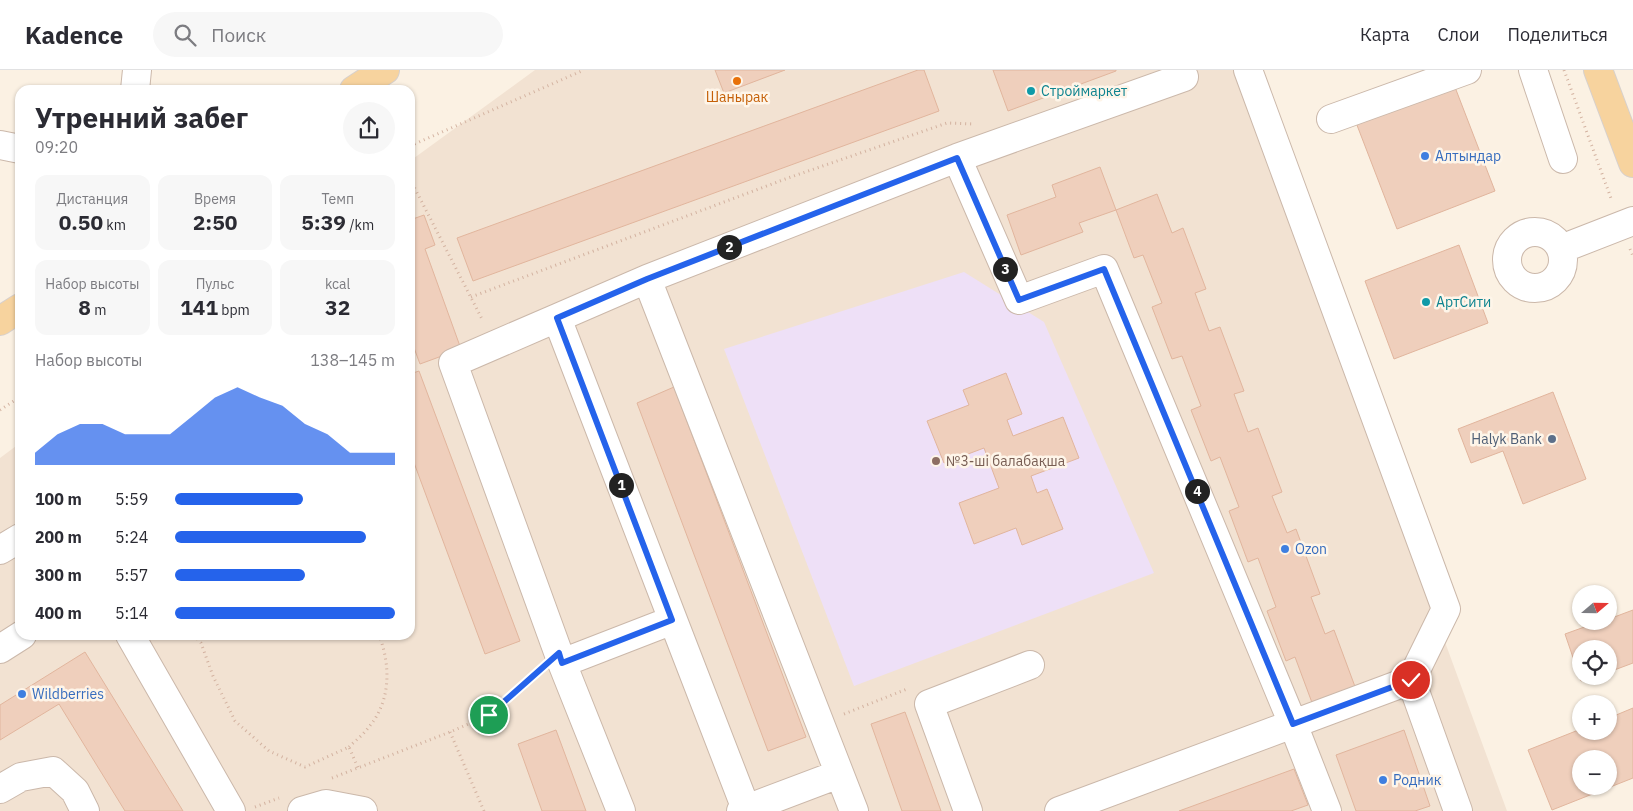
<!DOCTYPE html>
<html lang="ru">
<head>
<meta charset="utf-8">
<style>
  :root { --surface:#fff; --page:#f7f7f7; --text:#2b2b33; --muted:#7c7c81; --line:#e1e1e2; --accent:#2563eb }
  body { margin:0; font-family:"IBM Plex Sans",sans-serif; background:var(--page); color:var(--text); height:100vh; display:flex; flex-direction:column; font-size:19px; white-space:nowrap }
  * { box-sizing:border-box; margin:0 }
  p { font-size:16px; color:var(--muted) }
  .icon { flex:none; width:28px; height:28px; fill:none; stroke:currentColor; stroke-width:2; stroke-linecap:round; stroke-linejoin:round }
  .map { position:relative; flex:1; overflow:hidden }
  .details { position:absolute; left:15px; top:15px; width:400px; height:555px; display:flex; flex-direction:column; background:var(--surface); border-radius:15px; box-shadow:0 1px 4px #0004 }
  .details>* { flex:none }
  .needle { width:32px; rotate:70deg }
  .buttons { position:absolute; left:1572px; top:515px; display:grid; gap:10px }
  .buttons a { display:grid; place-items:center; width:45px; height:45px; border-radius:50%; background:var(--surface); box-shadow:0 1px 4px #0004; font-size:25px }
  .pin { position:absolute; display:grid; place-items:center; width:42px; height:42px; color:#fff; margin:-21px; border:2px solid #fff; border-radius:50%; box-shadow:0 1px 5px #0007 }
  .km { position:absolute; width:25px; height:25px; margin:-12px; border-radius:50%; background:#222; color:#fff; font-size:14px; line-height:25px; text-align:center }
  .round { display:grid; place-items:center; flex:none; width:52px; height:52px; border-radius:26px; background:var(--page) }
  .head { display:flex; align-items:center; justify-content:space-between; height:85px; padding:0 20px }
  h1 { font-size:28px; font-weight:700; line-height:38px }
  .stats { display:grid; grid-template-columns:repeat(3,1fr); gap:8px; height:85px; padding:5px 20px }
  .stats div { display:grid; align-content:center; border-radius:12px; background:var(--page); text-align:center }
  .stats b { font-size:21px; font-weight:700 }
  .stats small { font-size:14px; font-weight:400 }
  .stats p { font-size:14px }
  .chart { height:140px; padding:10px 20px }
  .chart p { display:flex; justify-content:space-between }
  .chart svg { width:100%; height:90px; margin-top:5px; fill:var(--accent); opacity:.7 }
  ul { padding:0 20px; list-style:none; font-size:16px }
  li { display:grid; grid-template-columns:80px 60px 1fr; align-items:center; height:38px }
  li i { height:12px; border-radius:6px; background:var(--accent) }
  header { display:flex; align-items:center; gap:30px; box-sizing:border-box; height:70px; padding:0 25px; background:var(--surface); border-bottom:1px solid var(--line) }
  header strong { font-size:24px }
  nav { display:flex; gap:28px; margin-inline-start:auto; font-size:18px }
  .search { width:350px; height:45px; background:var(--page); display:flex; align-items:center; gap:12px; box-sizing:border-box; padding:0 18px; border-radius:28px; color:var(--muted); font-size:19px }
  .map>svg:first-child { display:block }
  .residential { fill:#f2e2d2 }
  .education { fill:#eee0f7 }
  .building { fill:#efcfbc; stroke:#e1b59d; fill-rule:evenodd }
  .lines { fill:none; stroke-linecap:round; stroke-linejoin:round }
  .minor-casing { stroke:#cbb8aa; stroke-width:30 }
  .major-casing { stroke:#d7d0cc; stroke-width:30 }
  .path { stroke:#d3b2a0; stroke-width:3; stroke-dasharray:1 4; stroke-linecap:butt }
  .minor { stroke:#fff; stroke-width:28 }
  .major { stroke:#f7d39e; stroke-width:28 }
  .route-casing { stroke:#fff; stroke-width:10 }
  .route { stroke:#2563eb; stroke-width:6 }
  .food-dot { fill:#e8710a; stroke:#fef5e9; stroke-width:2 }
  .culture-dot { fill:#0f9aa8; stroke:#fef5e9; stroke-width:2 }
  .shop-dot { fill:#3f7fe0; stroke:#fef5e9; stroke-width:2 }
  .service-dot { fill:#5c6f8a; stroke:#fef5e9; stroke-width:2 }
  .education-dot { fill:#8d6e63; stroke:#fef5e9; stroke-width:2 }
  .labels { text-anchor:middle; stroke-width:5; stroke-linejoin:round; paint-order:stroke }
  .culture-label { font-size:14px; fill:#0d838f; stroke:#fef5e9; text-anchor:start }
  .food-label { font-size:14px; fill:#c56008; stroke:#fef5e9 }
  .shop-label { font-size:14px; fill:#366cbe; stroke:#fef5e9; text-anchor:start }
  .service-label { font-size:14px; fill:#4e5e75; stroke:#fef5e9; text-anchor:end }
  .education-label { font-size:14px; fill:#785e54; stroke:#fef5e9; text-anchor:start }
</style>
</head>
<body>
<header>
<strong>Kadence</strong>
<div class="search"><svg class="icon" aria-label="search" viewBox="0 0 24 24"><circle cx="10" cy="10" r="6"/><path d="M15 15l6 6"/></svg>Поиск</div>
<nav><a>Карта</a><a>Слои</a><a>Поделиться</a></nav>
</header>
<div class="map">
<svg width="1633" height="741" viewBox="0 0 1633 741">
  <rect width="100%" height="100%" fill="#fbf1e3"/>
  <path class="residential" d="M535,0H1235L1507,741H0V388L20,373V565H410V91Z"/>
  <path class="education" d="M964,202L1044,252L1154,503L854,616L724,279Z"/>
  <path class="building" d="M715,0H785L724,23Z
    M918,0H924L939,41L473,211L457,168Z
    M993,0H1116V1L1008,41Z
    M1453,12L1495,121L1397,159L1355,50Z
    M1100,97L1116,140L1079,153L1083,162L1021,185L1007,145L1056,127L1052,115Z
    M1157,124L1172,163L1183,158L1206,219L1195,223L1209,261L1220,257L1244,321L1234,324L1248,362L1258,358L1282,422L1272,426L1287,463L1296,459L1320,524L1311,527L1325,564L1334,560L1357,622L1314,638L1295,587L1286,591L1267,541L1276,537L1258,488L1248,492L1229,441L1239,437L1220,387L1211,391L1191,340L1201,336L1182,286L1172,289L1152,237L1162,233L1143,185L1134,188L1116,140Z
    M424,145L435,175L425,179L461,279L420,294L410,267V150Z
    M1459,175L1488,253L1394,289L1365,211Z
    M419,301L520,571L485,584L410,382V304Z
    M1006,303L1022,344L1007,350L1013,366L1063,347L1079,388L1031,406L1037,423L1047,419L1063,459L1022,475L1016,458L974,474L959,433L999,418L984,378L944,393L927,351L969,335L963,320Z
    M674,317L806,667L768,681L637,333Z
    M1553,322L1586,409L1523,434L1503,381L1471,393L1458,359Z
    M1633,540V593L1609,602V579H1581V606H1596L1581,611L1565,564L1601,551H1609V549Z
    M85,582L183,741H125L59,634L0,670V635Z
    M1633,638V708L1552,740L1528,680L1581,659V661H1609V648ZM1581,689H1609V716H1581Z
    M905,642L941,741H902L871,654Z
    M556,660L586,741H542L518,674Z
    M1404,660L1430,736L1415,741H1356L1336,685Z
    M1294,699L1308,735L1291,741H1179Z"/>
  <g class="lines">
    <g class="minor-casing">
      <path id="minor" d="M1248,0L1446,539L1411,610L1458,741
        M1533,0L1563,89
        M135,20L137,0
        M1331,49L1467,0
        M0,75L20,79
        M957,88L1019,230L1104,199L1293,654L1059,741
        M1507 190a28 28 0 1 1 56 0a28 28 0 1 1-56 0Z
        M1561,179L1633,151
        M557,248L453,293L562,593
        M0,480L20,468
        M673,550L746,739
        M130,565L231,741
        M0,579L22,565
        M0,719L21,707L53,701L75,721L85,741
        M302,741L326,734L363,741
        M621,741L562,593L673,550L557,248L647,209
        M741,741L839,704
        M854,741L647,209L957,88L1184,7
        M968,741L929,634L1030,595
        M1327,741L1293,654L1411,610"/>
    </g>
    <g class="major-casing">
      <path id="major" d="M1598,0L1633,93
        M354,20L385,0
        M0,251L20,238"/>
    </g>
    <path class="path" d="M1564,0L1612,131
      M410,76L584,0
      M410,109L483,251
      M1630,179L1633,186
      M471,227L788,108L947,53L974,54
      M0,340L20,327
      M194,565L201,573L213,606L235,651L269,681L305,697L349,677L358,698
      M844,644L907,619
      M450,662L484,741
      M349,677C355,671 363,665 368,658C391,632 391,596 379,565
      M332,708L450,662L489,645L537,602
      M255,737L279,728"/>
    <use href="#minor" class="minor"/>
    <use href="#major" class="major"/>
  </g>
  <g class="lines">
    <g class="route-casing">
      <path id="route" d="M489,645L559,583L562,593L672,550L557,248L647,209L957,88L1019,230L1104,199L1293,654L1411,610"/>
    </g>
    <use href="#route" class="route"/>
  </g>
  <circle class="food-dot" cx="737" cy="11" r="5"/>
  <g class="culture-dot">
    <circle cx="1031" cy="21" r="5"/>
    <circle cx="1426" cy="232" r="5"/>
  </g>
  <g class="shop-dot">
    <circle cx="1425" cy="86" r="5"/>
    <circle cx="1285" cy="479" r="5"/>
    <circle cx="22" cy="624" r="5"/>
    <circle cx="1383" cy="710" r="5"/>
  </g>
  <circle class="service-dot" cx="1552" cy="369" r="5"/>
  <circle class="education-dot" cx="936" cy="391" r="5"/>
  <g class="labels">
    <g class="culture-label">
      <text x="1041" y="26">Строймаркет</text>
      <text x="1436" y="237">АртСити</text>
    </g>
    <g class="food-label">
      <text x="737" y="32">Шанырак</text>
    </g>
    <g class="shop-label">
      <text x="1435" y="91">Алтындар</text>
      <text x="1295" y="484">Ozon</text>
      <text x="32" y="629">Wildberries</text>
      <text x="1393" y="715">Родник</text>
    </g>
    <g class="service-label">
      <text x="1542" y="374">Halyk Bank</text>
    </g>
    <g class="education-label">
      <text x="946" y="396">№3-ші балабақша</text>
    </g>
  </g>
</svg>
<div class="buttons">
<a><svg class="needle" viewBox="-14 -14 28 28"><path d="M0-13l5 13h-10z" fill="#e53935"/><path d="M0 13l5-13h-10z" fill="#7c7c81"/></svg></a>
<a><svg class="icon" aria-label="locate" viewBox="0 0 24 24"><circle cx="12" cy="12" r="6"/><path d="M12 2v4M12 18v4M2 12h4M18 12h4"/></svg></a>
<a>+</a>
<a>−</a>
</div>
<div class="pin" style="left:489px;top:645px;background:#1e9e55"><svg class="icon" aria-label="arrive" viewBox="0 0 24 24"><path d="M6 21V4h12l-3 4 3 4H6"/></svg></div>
<div class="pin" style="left:1411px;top:610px;background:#d93025"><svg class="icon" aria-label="check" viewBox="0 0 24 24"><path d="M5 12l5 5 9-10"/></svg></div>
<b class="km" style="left:621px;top:415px">1</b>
<b class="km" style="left:729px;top:177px">2</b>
<b class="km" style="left:1005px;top:199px">3</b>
<b class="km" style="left:1197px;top:421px">4</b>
<section class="details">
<div class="head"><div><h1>Утренний забег</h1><p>09:20</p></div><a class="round"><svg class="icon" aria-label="share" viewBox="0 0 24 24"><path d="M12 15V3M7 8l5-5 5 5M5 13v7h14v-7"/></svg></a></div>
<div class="stats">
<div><p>Дистанция</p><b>0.50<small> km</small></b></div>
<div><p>Время</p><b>2:50</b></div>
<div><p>Темп</p><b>5:39<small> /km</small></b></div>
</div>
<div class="stats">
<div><p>Набор высоты</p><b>8<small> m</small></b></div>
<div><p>Пульс</p><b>141<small> bpm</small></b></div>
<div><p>kcal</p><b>32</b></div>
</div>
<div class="chart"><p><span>Набор высоты</span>138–145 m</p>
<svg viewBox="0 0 160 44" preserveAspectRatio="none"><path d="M0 44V38L10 29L20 24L30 24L40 29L50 29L60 29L70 20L80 11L90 6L100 11L110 15L120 24L130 29L140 38L150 38L160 38V44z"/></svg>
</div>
<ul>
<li><b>100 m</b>5:59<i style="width:58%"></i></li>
<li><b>200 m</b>5:24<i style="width:87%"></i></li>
<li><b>300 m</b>5:57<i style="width:59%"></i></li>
<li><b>400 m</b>5:14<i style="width:100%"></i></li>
</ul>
</section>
</div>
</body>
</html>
